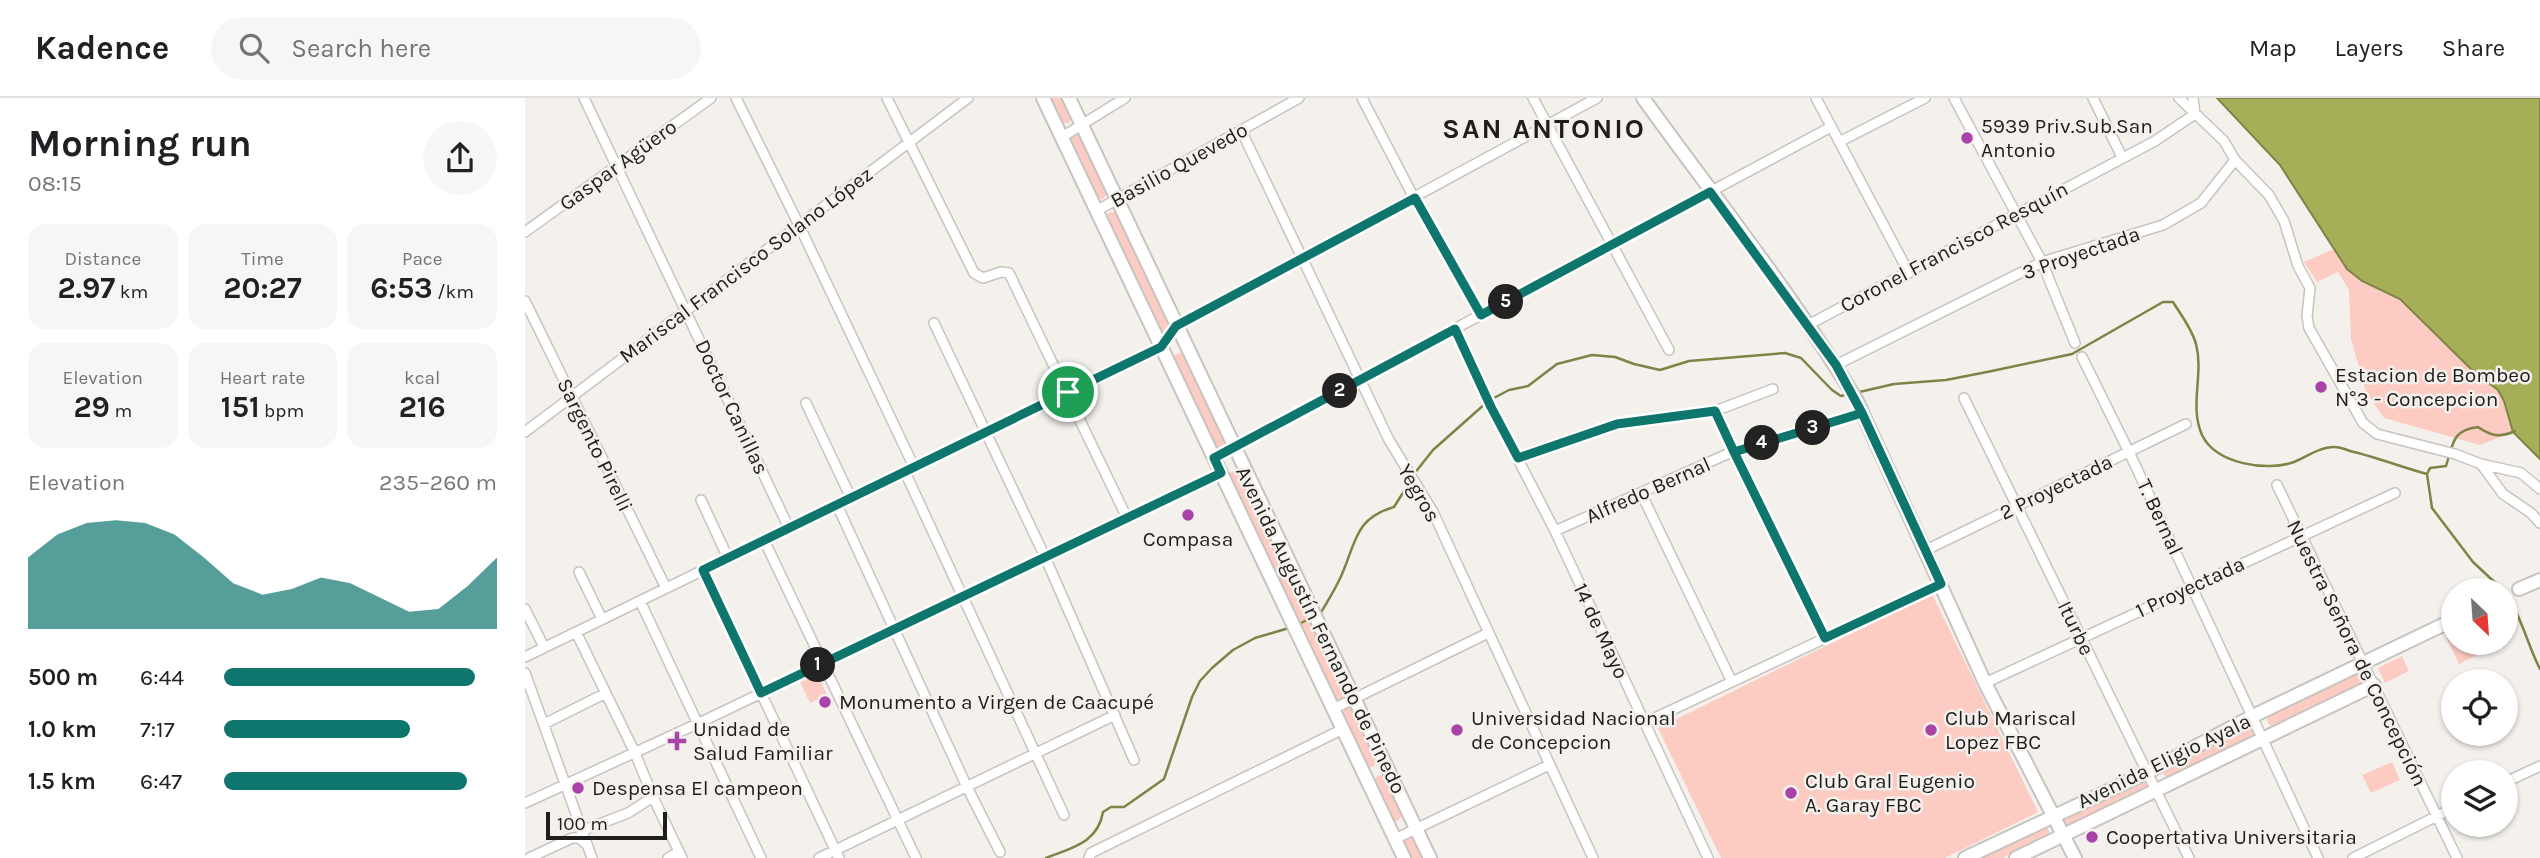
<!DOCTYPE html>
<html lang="en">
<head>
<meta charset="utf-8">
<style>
  :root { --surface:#fff; --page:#f6f6f6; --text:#202124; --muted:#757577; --line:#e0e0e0; --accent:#0f766e }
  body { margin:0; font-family:Karla,sans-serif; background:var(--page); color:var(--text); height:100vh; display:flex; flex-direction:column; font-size:26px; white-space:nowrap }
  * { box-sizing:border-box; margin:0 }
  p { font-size:23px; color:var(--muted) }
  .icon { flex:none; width:38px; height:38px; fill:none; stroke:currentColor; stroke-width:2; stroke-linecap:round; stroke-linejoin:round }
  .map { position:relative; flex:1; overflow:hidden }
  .side { display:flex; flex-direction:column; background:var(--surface); width:525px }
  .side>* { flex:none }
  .needle { width:46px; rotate:155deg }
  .controls { position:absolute; left:1916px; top:480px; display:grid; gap:14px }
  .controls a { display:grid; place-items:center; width:77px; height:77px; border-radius:50%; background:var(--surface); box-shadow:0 2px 5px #0004; font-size:35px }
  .scale { position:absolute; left:21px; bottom:18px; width:121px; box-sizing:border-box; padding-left:7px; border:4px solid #1f1e1d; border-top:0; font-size:19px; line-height:24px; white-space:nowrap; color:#1f1e1d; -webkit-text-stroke:5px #f4f1ed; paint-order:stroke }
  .pin { position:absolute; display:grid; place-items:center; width:60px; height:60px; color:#fff; margin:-30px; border:4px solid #fff; border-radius:50%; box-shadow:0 2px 7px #0007 }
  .km { position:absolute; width:35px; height:35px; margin:-18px; border-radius:50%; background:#222; color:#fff; font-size:19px; line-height:35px; text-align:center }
  .round { display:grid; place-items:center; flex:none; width:74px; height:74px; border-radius:37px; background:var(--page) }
  .overview { display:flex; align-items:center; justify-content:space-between; height:119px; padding:0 28px }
  h1 { font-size:38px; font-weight:700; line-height:52px }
  .figures { display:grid; grid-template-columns:repeat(3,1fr); gap:10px; height:119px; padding:7px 28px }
  .figures div { display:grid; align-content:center; border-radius:18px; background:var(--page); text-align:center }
  .figures b { font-size:30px; font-weight:700 }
  .figures small { font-size:19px; font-weight:400 }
  .figures p { font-size:19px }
  .chart { height:196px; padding:14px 28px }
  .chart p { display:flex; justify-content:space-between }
  .chart svg { width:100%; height:126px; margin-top:7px; fill:var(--accent); opacity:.7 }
  ul { padding:0 28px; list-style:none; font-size:23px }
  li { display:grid; grid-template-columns:112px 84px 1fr; align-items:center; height:52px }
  li i { height:18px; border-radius:9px; background:var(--accent) }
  header { display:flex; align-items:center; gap:42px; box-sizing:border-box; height:98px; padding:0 35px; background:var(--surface); border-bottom:2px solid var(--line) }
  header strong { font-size:33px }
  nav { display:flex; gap:38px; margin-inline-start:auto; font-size:24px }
  .search { width:490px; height:63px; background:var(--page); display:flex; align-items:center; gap:18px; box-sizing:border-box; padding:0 24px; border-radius:38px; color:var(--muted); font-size:26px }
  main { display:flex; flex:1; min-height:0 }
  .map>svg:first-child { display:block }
  .green { fill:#fccbc2 }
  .water { fill:#a6af57; stroke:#7e8446; stroke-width:2 }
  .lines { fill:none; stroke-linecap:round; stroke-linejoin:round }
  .stream { stroke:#7e8446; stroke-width:2.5 }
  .street-casing { stroke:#c7c4c0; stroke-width:12 }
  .secondary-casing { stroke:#c7c4c0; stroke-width:16 }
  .street { stroke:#fff; stroke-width:9 }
  .secondary { stroke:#fff; stroke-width:12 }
  .route-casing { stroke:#fff; stroke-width:14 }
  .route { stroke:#0f766e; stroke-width:9 }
  .poi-dot { fill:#a943a7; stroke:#f4f1ed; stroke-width:2.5 }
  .labels { text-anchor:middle; stroke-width:5; stroke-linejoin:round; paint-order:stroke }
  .poi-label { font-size:21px; fill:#1f1e1d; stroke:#f4f1ed; text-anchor:start }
  .street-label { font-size:21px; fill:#1f1e1d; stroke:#f4f1ed }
  .district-label { font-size:28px; font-weight:bold; letter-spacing:2px; fill:#1f1e1d; stroke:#f4f1ed }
</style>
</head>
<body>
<header>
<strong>Kadence</strong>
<div class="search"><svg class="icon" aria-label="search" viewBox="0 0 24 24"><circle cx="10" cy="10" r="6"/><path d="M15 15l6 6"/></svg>Search here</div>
<nav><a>Map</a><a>Layers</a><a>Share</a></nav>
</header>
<main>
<section class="side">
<div class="overview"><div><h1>Morning run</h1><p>08:15</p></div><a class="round"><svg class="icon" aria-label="share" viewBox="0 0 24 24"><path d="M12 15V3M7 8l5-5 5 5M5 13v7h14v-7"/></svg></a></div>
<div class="figures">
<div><p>Distance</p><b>2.97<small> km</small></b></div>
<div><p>Time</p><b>20:27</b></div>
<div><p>Pace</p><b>6:53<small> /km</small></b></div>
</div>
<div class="figures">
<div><p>Elevation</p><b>29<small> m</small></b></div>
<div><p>Heart rate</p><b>151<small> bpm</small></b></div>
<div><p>kcal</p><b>216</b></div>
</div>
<div class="chart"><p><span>Elevation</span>235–260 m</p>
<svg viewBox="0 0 160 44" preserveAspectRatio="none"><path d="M0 44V19L10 11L20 7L30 6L40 7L50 11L60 19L70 28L80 32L90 30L100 26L110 28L120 33L130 38L140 37L150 29L160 19V44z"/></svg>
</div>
<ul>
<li><b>500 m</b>6:44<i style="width:92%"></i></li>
<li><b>1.0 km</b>7:17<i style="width:68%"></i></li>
<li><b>1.5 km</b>6:47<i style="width:89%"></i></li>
</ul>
</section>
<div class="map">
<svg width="2015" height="760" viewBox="0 0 2015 760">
  <rect width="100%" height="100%" fill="#f4f1ed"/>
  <path class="green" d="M523,0H537L546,20L544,25H535Z
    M549,35L556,36L583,94L578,101L572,100L544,42Z
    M588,114L592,115L645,228L639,234L633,233L580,121L583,115Z
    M1809,151L1822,171L1837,183L1874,201L1948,273L1973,292L1979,303L1988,334L1955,347L1859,320L1841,294L1826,241L1824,192L1813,174L1792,184L1779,164Z
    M657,255L660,257L702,347L693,353L690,352L648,262L651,256Z
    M708,373L715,376L821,596L818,601H810L703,376Z
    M1407,496L1513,714L1420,760H1196L1133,630Z
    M1928,535V544H1978L1934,566L1921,539Z
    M1877,558L1884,573L1860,585L1853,570Z
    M1836,573L1841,583L1747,629L1743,625L1742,619Z
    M292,576L302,597L285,605L275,584Z
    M825,609L828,611L853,663L848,669H841L817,617L820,611Z
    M1724,628L1729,633V638L1642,680L1638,676L1637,670Z
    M1867,664L1875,682L1846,695L1837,677Z
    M853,677L860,678L878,717L872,723L866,722L848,684Z
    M1619,681L1623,690L1543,729L1538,725V719Z
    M1522,728L1525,737L1477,760H1451Z
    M887,739L890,740L899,760H885L878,746L881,740Z"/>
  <path class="water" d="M1692,0H2015V361L1988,334L1979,303L1973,292L1948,273L1875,201L1837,183L1822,171L1755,67Z"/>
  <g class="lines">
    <path class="stream" d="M1330,295L1369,286L1421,282L1467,273L1547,256L1638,204H1648C1656,217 1667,231 1671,246C1679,276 1664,308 1677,337C1691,366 1742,374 1769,364C1781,359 1795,349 1809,349C1814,349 1820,351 1825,353C1851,359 1876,369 1902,376
      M967,301L984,292L1003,288L1032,266L1067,257L1090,259L1109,266L1135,272L1164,263L1260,255L1276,260L1307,292L1316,298L1324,296
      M889,376L908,352L961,305
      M1978,492L1948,464L1907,410L1902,376L1905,370L1921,368C1928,346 1927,332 1953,329C1966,338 1975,340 1990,333
      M1981,496C1997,519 2002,546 2015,571
      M795,516C803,503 811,490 817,476C831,444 830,420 869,409L886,382
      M776,525L784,521
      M521,760C546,750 573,745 578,714L586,709H599L639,681L667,599L675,583L687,570L708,552L730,540L764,530"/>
    <g class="street-casing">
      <path id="street" d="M59,0L264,430
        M211,0L274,127L389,369
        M362,0L449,175L458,180L476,174L484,175L602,420
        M837,0L889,100L956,217
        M1008,0L1144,252
        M1291,0L1384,175
        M1429,0L1517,164L1550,245
        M1568,0L1597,59
        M1654,0L1699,43L1710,62L1744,97L1759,123L1773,168L1785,190L1782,218L1784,230L1838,325L1852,336L1930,356L1956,366L1996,375L2015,391
        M716,32L864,342L908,414L1068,760
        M537,39L600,0
        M1314,44L1400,0
        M571,113L774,0
        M0,134L186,0
        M0,203L141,490
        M409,225L520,459L609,662
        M1283,227L1630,43L1670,16L1668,0
        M930,231L966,309L1030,433L1183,760
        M1557,259L1604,354L1793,760
        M1311,267L1517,164L1638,127L1676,105L1710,62
        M1439,300L1664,760
        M281,305L326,400
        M1190,313L1300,540
        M0,334L443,0
        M689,360L1306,29
        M993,360L1004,355L1092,326L1190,313L1248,291
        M1956,366L1978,396L2006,415L2015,425
        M380,374L539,717
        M1752,387L1932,760
        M1116,395L1207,584
        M176,402L203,460
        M312,407L442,689L475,754
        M1030,433L1209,353L1337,315
        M239,442L391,760
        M1401,452L1661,326
        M178,472L314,760
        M54,474L77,521
        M115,503L236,760
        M0,511L19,549
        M51,534L110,655L128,699L157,760
        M0,559L636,249L651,228L1072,0
        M0,575L67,760
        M1460,585L1870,395
        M808,611L963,535
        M1119,625L1416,486
        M19,626L81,595
        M1981,684L2015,668
        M0,705L174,625L696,375
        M56,733L103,715L128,699
        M870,741L1024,667
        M4,760L47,740H54L61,746
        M143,760L154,754
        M294,760L590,617
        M564,760L566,755L818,631
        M1828,760L1928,710"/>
    </g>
    <g class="secondary-casing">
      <path id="secondary" d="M518,0L879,760
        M544,0L905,760
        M1118,0C1190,100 1268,197 1332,303L1460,585L1550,760
        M1994,491L2015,482
        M1440,760L1621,675L1728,618L1928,522
        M1491,760L1849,587"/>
    </g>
    <use href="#street" class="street"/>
    <use href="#secondary" class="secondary"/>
  </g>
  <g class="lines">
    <g class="route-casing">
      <path id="route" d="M543,294L178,472L236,595L696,375L689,360L930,231L966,309L993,360L1092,326L1190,313L1209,354L1337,315L1416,486L1300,540L1209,354L1337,315L1311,267L1185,94L956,217L890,100L651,228L636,249L543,294"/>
    </g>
    <use href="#route" class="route"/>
  </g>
  <g class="poi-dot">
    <circle cx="1442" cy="40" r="7"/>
    <circle cx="1796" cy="289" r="7"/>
    <circle cx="663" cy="417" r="7"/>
    <circle cx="300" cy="604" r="7"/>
    <circle cx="932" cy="632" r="7"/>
    <circle cx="1406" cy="632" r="7"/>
    <path d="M148.5 632.5h7v7h7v7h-7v7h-7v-7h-7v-7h7z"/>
    <circle cx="53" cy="690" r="7"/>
    <circle cx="1266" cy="695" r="7"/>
    <circle cx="1567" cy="739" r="7"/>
  </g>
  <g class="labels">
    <g class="poi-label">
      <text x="1456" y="35">5939 Priv.Sub.San<tspan x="1456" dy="24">Antonio</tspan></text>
      <text x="1810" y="284">Estacion de Bombeo<tspan x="1810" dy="24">N°3 - Concepcion</tspan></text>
      <text x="663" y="448" text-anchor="middle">Compasa</text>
      <text x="314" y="611">Monumento a Virgen de Caacupé</text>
      <text x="946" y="627">Universidad Nacional<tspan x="946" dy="24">de Concepcion</tspan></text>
      <text x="1420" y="627">Club Mariscal<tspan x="1420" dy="24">Lopez FBC</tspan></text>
      <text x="168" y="638">Unidad de<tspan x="168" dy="24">Salud Familiar</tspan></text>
      <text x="1280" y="690">Club Gral Eugenio<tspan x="1280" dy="24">A. Garay FBC</tspan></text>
      <text x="67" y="697">Despensa El campeon</text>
      <text x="1581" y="746">Coopertativa Universitaria</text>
    </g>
    <g class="street-label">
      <text transform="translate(93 67) rotate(-36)" y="7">Gaspar Agüero</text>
      <text transform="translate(654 67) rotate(-29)" y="7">Basilio Quevedo</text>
      <text transform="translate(1429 149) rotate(-28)" y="7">Coronel Francisco Resquín</text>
      <text transform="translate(1556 155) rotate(-19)" y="7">3 Proyectada</text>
      <text transform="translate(221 167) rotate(-37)" y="7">Mariscal Francisco Solano López</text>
      <text transform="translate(207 309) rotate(65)" y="7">Doctor Canillas</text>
      <text transform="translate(70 347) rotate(64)" y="7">Sargento Pirelli</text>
      <text transform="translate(1531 389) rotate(-26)" y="7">2 Proyectada</text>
      <text transform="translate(1123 392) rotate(-24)" y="7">Alfredo Bernal</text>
      <text transform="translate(894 395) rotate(60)" y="7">Yegros</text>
      <text transform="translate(1635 419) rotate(65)" y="7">T. Bernal</text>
      <text transform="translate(1665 489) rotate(-25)" y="7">1 Proyectada</text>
      <text transform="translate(1551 530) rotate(64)" y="7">Iturbe</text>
      <text transform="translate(796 532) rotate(64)" y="7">Avenida Augustín Fernando de Pinedo</text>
      <text transform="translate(1076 533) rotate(65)" y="7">14 de Mayo</text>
      <text transform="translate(1832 555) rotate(64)" y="7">Nuestra Señora de Concepción</text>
      <text transform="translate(1639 663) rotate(-26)" y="7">Avenida Eligio Ayala</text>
    </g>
    <g class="district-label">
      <text x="1019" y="40">SAN ANTONIO</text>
    </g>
  </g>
</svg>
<div class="controls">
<a><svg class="needle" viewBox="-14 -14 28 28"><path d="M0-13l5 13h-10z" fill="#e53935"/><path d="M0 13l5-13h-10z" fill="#757577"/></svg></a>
<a><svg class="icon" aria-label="locate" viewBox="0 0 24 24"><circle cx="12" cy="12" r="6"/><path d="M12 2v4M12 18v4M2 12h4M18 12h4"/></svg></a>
<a><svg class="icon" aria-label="layers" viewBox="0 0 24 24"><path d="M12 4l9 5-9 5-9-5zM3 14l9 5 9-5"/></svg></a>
</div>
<div class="scale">100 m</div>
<div class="pin" style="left:543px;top:294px;background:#1e9e55"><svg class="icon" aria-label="arrive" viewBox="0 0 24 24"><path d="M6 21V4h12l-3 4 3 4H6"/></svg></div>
<b class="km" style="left:293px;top:567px">1</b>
<b class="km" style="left:815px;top:293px">2</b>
<b class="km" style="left:1288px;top:330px">3</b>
<b class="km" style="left:1237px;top:345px">4</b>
<b class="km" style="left:981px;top:204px">5</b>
</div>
</main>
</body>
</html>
